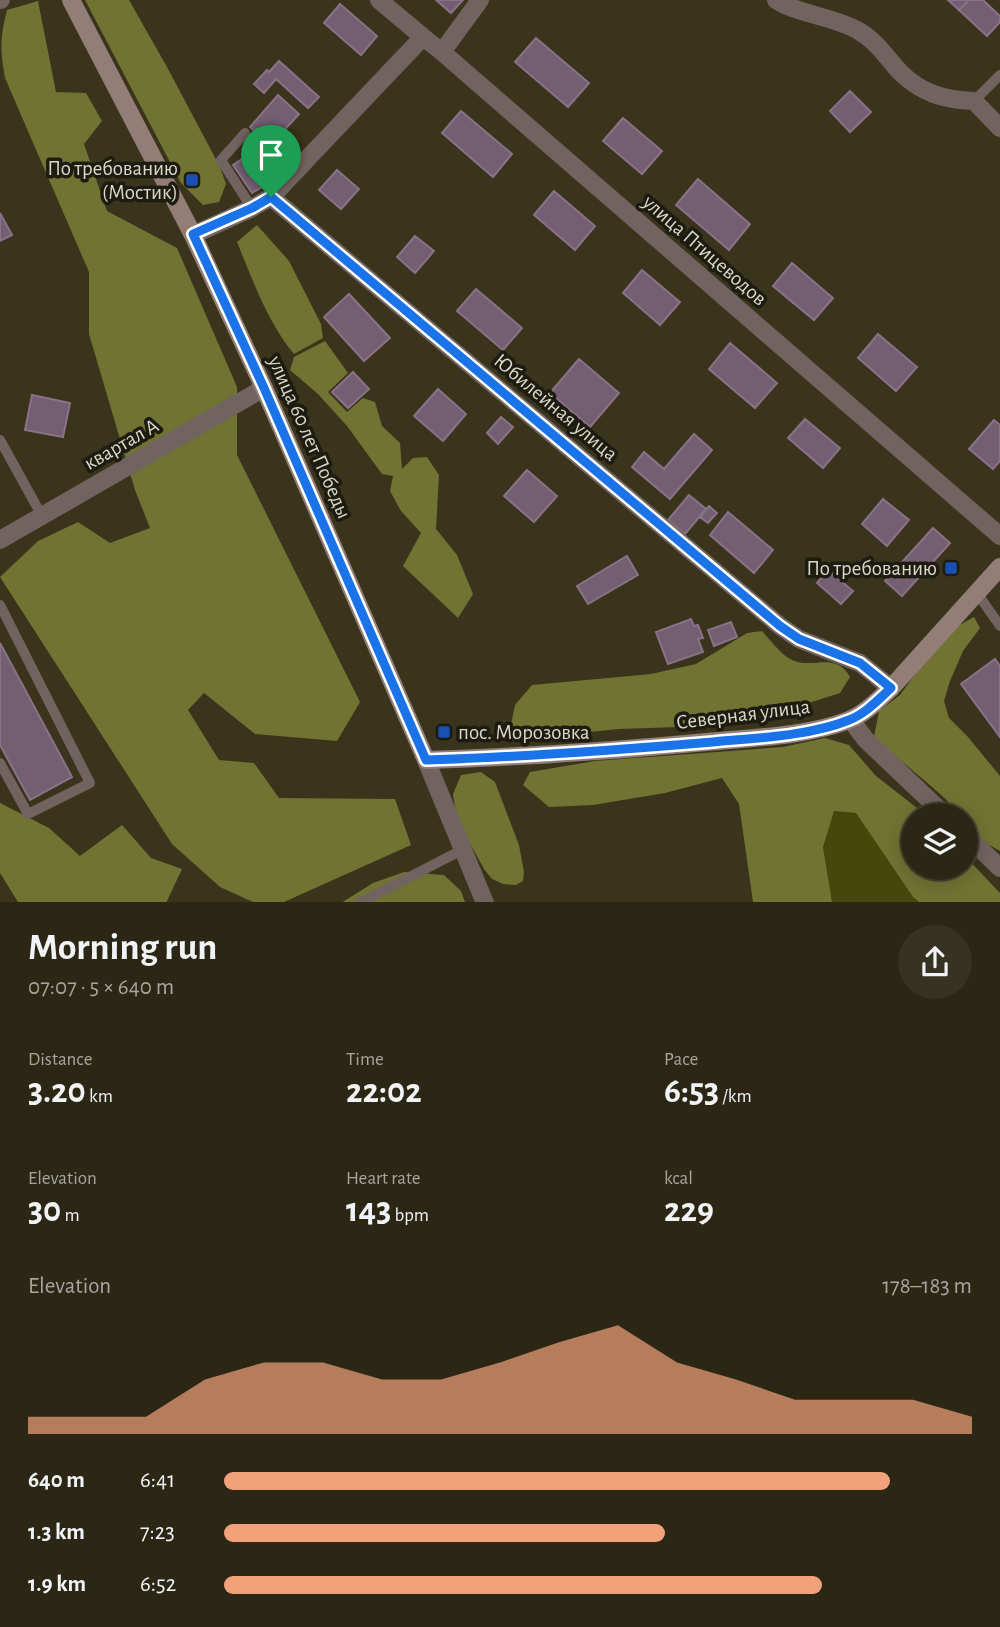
<!DOCTYPE html>
<html lang="en">
<head>
<meta charset="utf-8">
<style>
  :root { --surface:#2b2714; --page:#373322; --text:#f1f3f6; --muted:#a6a5a0; --line:#474434; --accent:#f1a27b }
  body { margin:0; font-family:"Alegreya Sans",sans-serif; background:var(--page); color:var(--text); height:100vh; display:flex; flex-direction:column; font-size:26px; white-space:nowrap }
  * { box-sizing:border-box; margin:0 }
  p { font-size:23px; color:var(--muted) }
  .icon { flex:none; width:38px; height:38px; fill:none; stroke:currentColor; stroke-width:2; stroke-linecap:round; stroke-linejoin:round }
  .map { position:relative; height:902px; overflow:hidden }
  .sheet { display:flex; flex-direction:column; background:var(--surface); flex:1 }
  .sheet>* { flex:none }
  .buttons { position:absolute; left:901px; top:803px; display:grid; gap:14px }
  .buttons a { display:grid; place-items:center; width:77px; height:77px; border-radius:50%; background:var(--surface); box-shadow:0 4px 18px #0003,0 0 0 2px var(--line); font-size:35px }
  .pin { position:absolute; display:grid; place-items:center; width:60px; height:60px; color:#fff; margin:-72px -30px; border-radius:50% 50% 50% 0; rotate:-45deg; box-shadow:0 0 7px #0007 }
  .pin .icon { rotate:45deg }
  .round { display:grid; place-items:center; flex:none; width:74px; height:74px; border-radius:37px; background:var(--page) }
  .summary { display:flex; align-items:center; justify-content:space-between; height:119px; padding:0 28px }
  h1 { font-size:38px; font-weight:700; line-height:52px }
  .figures { display:grid; grid-template-columns:repeat(3,1fr); gap:10px; height:119px; padding:7px 28px }
  .figures div { display:grid; align-content:center }
  .figures b { font-size:35px; font-weight:700 }
  .figures small { font-size:19px; font-weight:400 }
  .figures p { font-size:19px }
  .chart { height:196px; padding:14px 28px }
  .chart p { display:flex; justify-content:space-between }
  .chart svg { width:100%; height:126px; margin-top:7px; fill:var(--accent); opacity:.7 }
  ul { padding:0 28px; list-style:none; font-size:23px }
  li { display:grid; grid-template-columns:112px 84px 1fr; align-items:center; height:52px }
  li i { height:18px; border-radius:9px; background:var(--accent) }
  .map>svg:first-child { display:block }
  .green { fill:#46470b }
  .forest { fill:#717333 }
  .building { fill:#745e72; stroke:#897287; stroke-width:2 }
  .lines { fill:none; stroke-linecap:round; stroke-linejoin:round }
  .lane { stroke:#71635f; stroke-width:10 }
  .street { stroke:#71635f; stroke-width:18 }
  .secondary { stroke:#927d77; stroke-width:18 }
  .route-casing { stroke:#fff; stroke-width:14 }
  .route { stroke:#1a73e8; stroke-width:9 }
  .transit-dot { fill:#1a4fb4; stroke:#1e1c11; stroke-width:2.5 }
  .labels { text-anchor:middle; stroke-width:7; stroke-linejoin:round; paint-order:stroke }
  .poi-label { font-size:21px; fill:#dbd8c9; stroke:#1e1c11; text-anchor:end }
  .street-label { font-size:21px; fill:#dbd8c9; stroke:#1e1c11 }
</style>
</head>
<body>
<div class="map">
<svg width="1000" height="903" viewBox="0 0 1000 903">
  <rect width="100%" height="100%" fill="#39341b"/>
  <path class="green" d="M833,811L856,813L913,897L919,902H832L823,847Z"/>
  <path class="forest" d="M85,0H129L167,67L220,167L226,184L219,202L203,205L181,183Z
    M38,1L56,92L86,93L102,121L84,144L107,211L177,248L237,387V455L360,702L337,741L255,734L204,693L188,710L219,760L254,763L279,798L395,799L411,845L284,902H253L220,887L172,844L0,577L38,541L78,522L110,543L150,528L135,490L89,334V272L5,78C0,49 0,38 7,10Z
    M257,225L289,261L321,324L323,338L294,354C267,321 253,281 237,242Z
    M325,341L348,373L328,392L347,412L363,398L375,402L382,426L400,443L402,469L413,458L427,457L439,475L436,529L457,555L473,594L458,618L403,566L421,533L401,511L390,491L393,476L382,474L347,426L318,394L290,370L294,357Z
    M974,617L980,628L963,651L950,681L944,701L949,718L968,737L1000,776V851L984,842L966,821V816L961,815C935,786 902,764 874,737L879,711L900,695L921,666L956,627Z
    M762,631C769,639 781,654 790,659C811,671 835,650 850,677L840,693L802,705L709,726L619,729L520,739L509,734L515,705L532,685L651,674L696,664L747,633Z
    M825,738L849,745L876,776L926,815L914,816V868H966V857L1000,893V902H919L913,897L856,813L834,811L823,847L832,902H753L739,804L722,778L665,793L593,805L549,807L523,785L530,772L595,761L783,747Z
    M481,772L495,782L519,845L524,872L523,881L516,885L503,884L492,879L484,869L457,820L453,794L461,775Z
    M0,803L49,828L80,856L122,825L151,858L182,869L166,903L18,902L0,873Z
    M404,872L444,875L461,891L465,902L341,903L373,883Z"/>
  <path class="building" d="M436,0H463L451,13Z
    M948,0H969L959,10Z
    M969,0H983L1000,16V22L987,36L959,10Z
    M340,4L377,36L361,55L324,23Z
    M536,38L589,83L568,107L515,62Z
    M279,61L319,97L308,108L276,79L264,93L254,84L267,70L269,72Z
    M850,91L871,112L850,132L830,111Z
    M278,95L299,114L270,146L250,127Z
    M461,111L512,154L493,177L442,133Z
    M623,118L662,151L642,174L603,141Z
    M251,153L270,182L252,193L233,165Z
    M337,170L359,189L341,209L319,190Z
    M698,179L750,224L729,250L676,205Z
    M554,191L595,226L575,250L534,215Z
    M0,213L12,235L0,241Z
    M415,236L434,251L415,273L397,257Z
    M792,263L833,298L814,320L773,286Z
    M642,270L680,302L660,325L623,293Z
    M476,289L522,328L503,350L457,311Z
    M349,294L390,338L364,361L324,317Z
    M878,334L917,367L896,391L858,358Z
    M730,343L777,383L755,408L709,369Z
    M579,359L619,393L590,427L550,393Z
    M353,372L369,389L348,408L332,392Z
    M438,389L466,414L443,441L414,416Z
    M32,395L70,403L63,437L25,430Z
    M501,417L513,427L498,444L487,433Z
    M805,419L840,448L823,468L788,438Z
    M994,420L1000,425V461L993,469L969,449Z
    M694,434L712,450L670,499L632,467L644,452L664,469Z
    M527,470L557,496L534,522L504,496Z
    M689,495L706,509L685,534L668,520Z
    M883,499L909,520L887,546L862,524Z
    M709,506L717,513L708,523L700,517Z
    M728,512L773,550L754,573L710,535Z
    M933,528L950,543L902,596L885,581Z
    M627,556L638,575L588,604L577,586Z
    M828,570L853,591L841,604L817,583Z
    M691,619L694,626L698,625L703,638L698,639L703,652L668,664L656,632Z
    M731,622L737,637L714,646L708,630Z
    M0,643L72,777L30,800L0,745Z
    M995,659L1000,666V737L961,684Z"/>
  <g class="lines">
    <path class="lane" d="M974,101L1000,75
      M245,133L221,160L252,208
      M0,440L42,516
      M977,593L1000,626
      M0,605L90,783L28,814L0,763
      M359,903L462,850"/>
    <path class="street" d="M0,0H1
      M379,0L423,37L442,52L1000,536
      M776,0C800,15 832,16 857,30C876,40 886,57 900,72C921,93 944,100 974,101L1000,128
      M442,52L480,0
      M271,197L423,37
      M193,235L252,208L271,197L780,626L799,639L860,663L891,688
      M0,540L264,388
      M851,720L866,740L946,816
      M426,760L485,903
      M966,835L1000,868"/>
    <path class="secondary" d="M71,0L193,235L264,388L426,760C520,757 613,751 707,742C750,738 809,736 849,720C865,714 879,699 891,688L1000,567"/>
  </g>
  <g class="lines">
    <g class="route-casing">
      <path id="route" d="M271,197L780,626L799,639L860,663L891,688C879,699 865,714 849,720C810,736 755,738 713,742C617,750 522,757 426,760L264,388L193,234L252,208Z"/>
    </g>
    <use href="#route" class="route"/>
  </g>
  <g class="transit-dot">
    <rect x="185" y="173" width="14" height="14" rx="3.5"/>
    <rect x="944" y="561" width="14" height="14" rx="3.5"/>
    <rect x="437" y="725" width="14" height="14" rx="3.5"/>
  </g>
  <g class="labels">
    <g class="poi-label">
      <text x="178" y="175">По требованию<tspan x="178" dy="24">(Мостик)</tspan></text>
      <text x="937" y="575">По требованию</text>
      <text x="458" y="739" text-anchor="start">пос. Морозовка</text>
    </g>
    <g class="street-label">
      <text transform="translate(705 250) rotate(41)" y="7">улица Птицеводов</text>
      <text transform="translate(556 407) rotate(40)" y="7">Юбилейная улица</text>
      <text transform="translate(310 437) rotate(66)" y="7">улица 60 лет Победы</text>
      <text transform="translate(121 444) rotate(-30)" y="7">квартал А</text>
      <text transform="translate(743 714) rotate(-7)" y="7">Северная улица</text>
    </g>
  </g>
</svg>
<div class="buttons">
<a><svg class="icon" aria-label="layers" viewBox="0 0 24 24"><path d="M12 4l9 5-9 5-9-5zM3 14l9 5 9-5"/></svg></a>
</div>
<div class="pin" style="left:271px;top:197px;background:#1e9e55"><svg class="icon" aria-label="arrive" viewBox="0 0 24 24"><path d="M6 21V4h12l-3 4 3 4H6"/></svg></div>
</div>
<section class="sheet">
<div class="summary"><div><h1>Morning run</h1><p>07:07 · 5 × 640 m</p></div><a class="round"><svg class="icon" aria-label="share" viewBox="0 0 24 24"><path d="M12 15V3M7 8l5-5 5 5M5 13v7h14v-7"/></svg></a></div>
<div class="figures">
<div><p>Distance</p><b>3.20<small> km</small></b></div>
<div><p>Time</p><b>22:02</b></div>
<div><p>Pace</p><b>6:53<small> /km</small></b></div>
</div>
<div class="figures">
<div><p>Elevation</p><b>30<small> m</small></b></div>
<div><p>Heart rate</p><b>143<small> bpm</small></b></div>
<div><p>kcal</p><b>229</b></div>
</div>
<div class="chart"><p><span>Elevation</span>178–183 m</p>
<svg viewBox="0 0 160 44" preserveAspectRatio="none"><path d="M0 44V38L10 38L20 38L30 25L40 19L50 19L60 25L70 25L80 19L90 12L100 6L110 19L120 25L130 32L140 32L150 32L160 38V44z"/></svg>
</div>
<ul>
<li><b>640 m</b>6:41<i style="width:89%"></i></li>
<li><b>1.3 km</b>7:23<i style="width:59%"></i></li>
<li><b>1.9 km</b>6:52<i style="width:80%"></i></li>
</ul>
</section>
</body>
</html>
